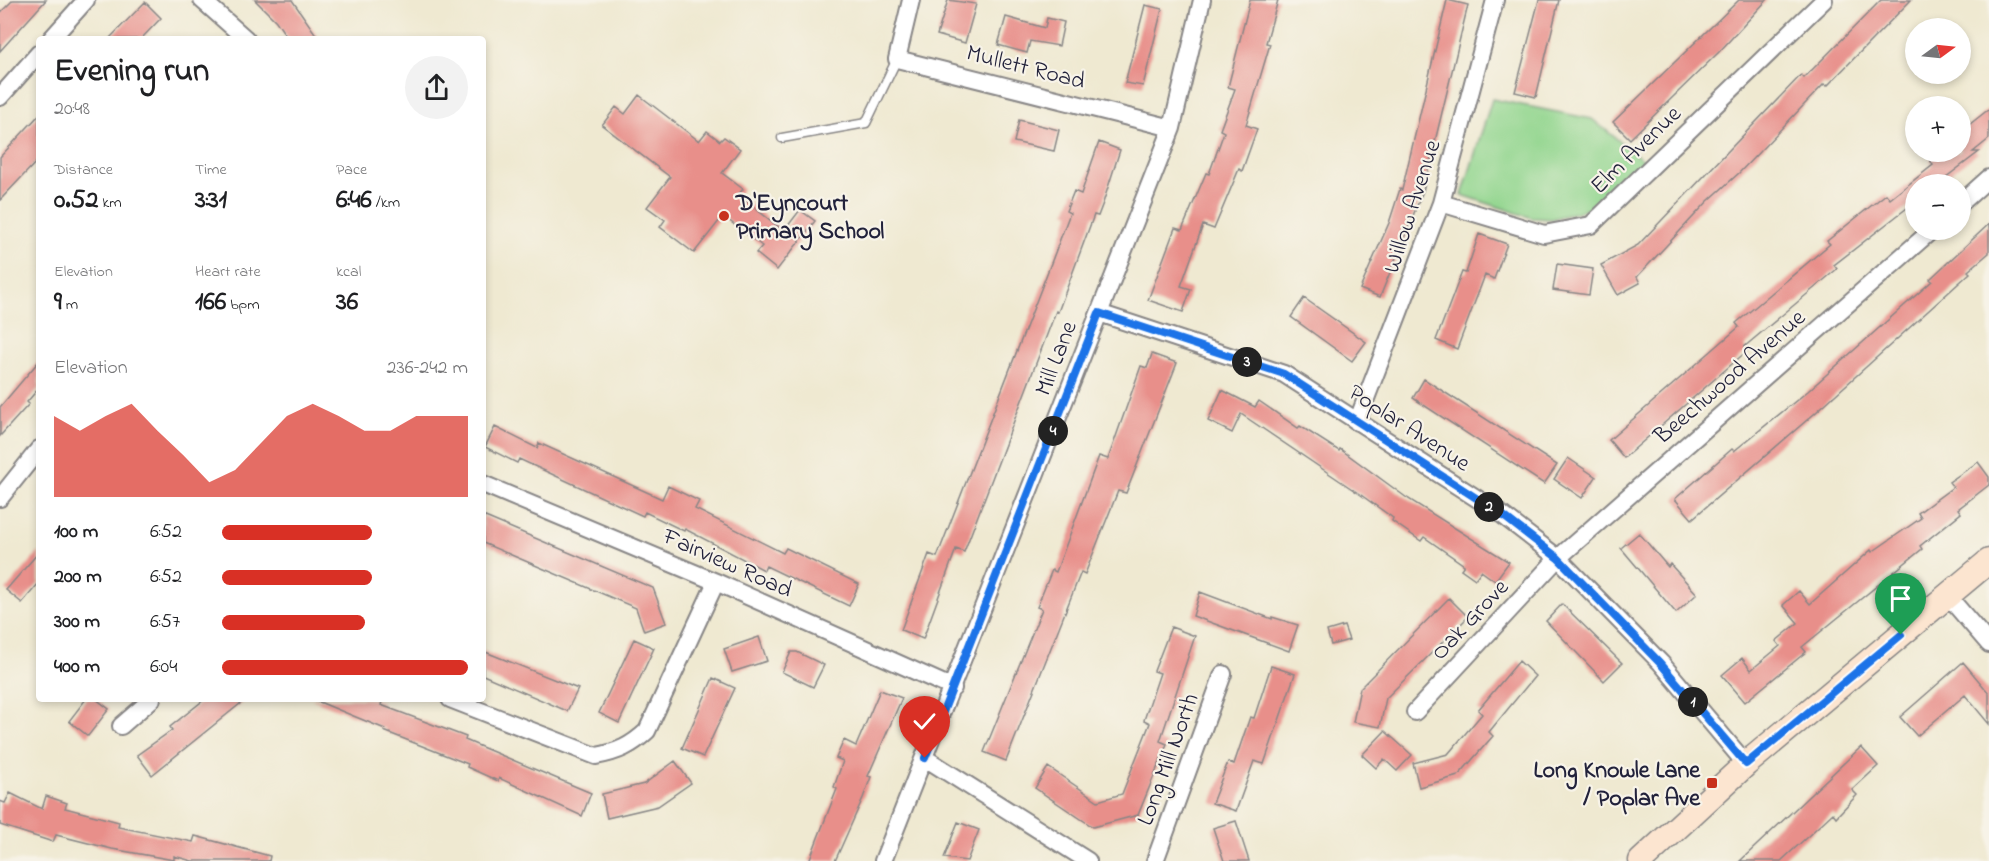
<!DOCTYPE html>
<html lang="en">
<head>
<meta charset="utf-8">
<style>
  :root { --surface:#fff; --page:#f2f2f2; --text:#202124; --muted:#757577; --accent:#d93025 }
  body { margin:0; font-family:"Indie Flower",sans-serif; background:var(--page); color:var(--text); height:100vh; display:flex; flex-direction:column; font-size:22px; white-space:nowrap }
  * { box-sizing:border-box; margin:0 }
  p { font-size:20px; color:var(--muted) }
  .icon { flex:none; width:33px; height:33px; fill:none; stroke:currentColor; stroke-width:2; stroke-linecap:round; stroke-linejoin:round }
  .map { position:relative; flex:1; overflow:hidden }
  .details { position:absolute; left:36px; top:36px; width:450px; height:666px; display:flex; flex-direction:column; background:var(--surface); border-radius:6px; box-shadow:0 3px 9px #0003 }
  .details>* { flex:none }
  .needle { width:39px; rotate:75deg }
  .fabs { position:absolute; left:1905px; top:18px; display:grid; gap:12px }
  .fabs a { display:grid; place-items:center; width:66px; height:66px; border-radius:50%; background:var(--surface); box-shadow:0 3px 9px #0003; font-size:30px }
  .pin { position:absolute; display:grid; place-items:center; width:51px; height:51px; color:#fff; margin:-62px -26px; border-radius:50% 50% 50% 0; rotate:-45deg; box-shadow:0 0 6px #0007 }
  .pin .icon { rotate:45deg }
  .km { position:absolute; width:30px; height:30px; margin:-15px; border-radius:50%; background:#222; color:#fff; font-size:16px; line-height:30px; text-align:center }
  .round { display:grid; place-items:center; flex:none; width:63px; height:63px; border-radius:32px; background:var(--page) }
  .head { display:flex; align-items:center; justify-content:space-between; height:102px; padding:0 18px }
  h1 { font-size:33px; font-weight:700; line-height:45px }
  .stats { display:grid; grid-template-columns:repeat(3,1fr); gap:9px; height:102px; padding:6px 18px }
  .stats div { display:grid; align-content:center }
  .stats b { font-size:26px; font-weight:700 }
  .stats small { font-size:16px; font-weight:400 }
  .stats p { font-size:16px }
  .chart { height:168px; padding:12px 18px }
  .chart p { display:flex; justify-content:space-between }
  .chart svg { width:100%; height:108px; margin-top:6px; fill:var(--accent); opacity:.7 }
  ul { padding:0 18px; list-style:none; font-size:20px }
  li { display:grid; grid-template-columns:96px 72px 1fr; align-items:center; height:45px }
  li i { height:15px; border-radius:8px; background:var(--accent) }
  .map>svg:first-child { display:block }
  .green { fill:#93d68f; stroke:#5a7c65; stroke-width:1.5 }
  .building { fill:#e88f8a }
  .lines { fill:none; stroke-linecap:round; stroke-linejoin:round }
  .service-casing { stroke:#888686; stroke-width:11 }
  .minor-casing { stroke:#888686; stroke-width:20 }
  .secondary-casing { stroke:#888686; stroke-width:27 }
  .service { stroke:#fff; stroke-width:8 }
  .minor { stroke:#fff; stroke-width:16 }
  .secondary { stroke:#fce5d0; stroke-width:24 }
  .route-casing { stroke:#fff; stroke-width:12 }
  .route { stroke:#1a73e8; stroke-width:8 }
  .poi-dot { fill:#c8321e; stroke:#f7f3e8; stroke-width:2 }
  .labels { text-anchor:middle; stroke-width:4.5; stroke-linejoin:round; paint-order:stroke }
  .street-label { font-size:24px; fill:#22223b; stroke:#f7f3e8 }
  .poi-label { font-size:24px; font-weight:bold; fill:#22223b; stroke:#f7f3e8; text-anchor:start }
</style>
</head>
<body>
<div class="map">
<svg width="1989" height="861" viewBox="0 0 1989 861">
  <rect width="100%" height="100%" fill="#f7f3e8"/>
  <filter id="ink" filterUnits="userSpaceOnUse"><feTurbulence type="fractalNoise" baseFrequency=".0167" numOctaves="2"/><feDisplacementMap in="SourceGraphic" scale="12" xChannelSelector="R" yChannelSelector="G"/><feConvolveMatrix kernelMatrix="1 2 1 2 8 2 1 2 1" color-interpolation-filters="sRGB"/></filter>
  <filter id="wash" filterUnits="userSpaceOnUse"><feTurbulence type="fractalNoise" baseFrequency=".008" numOctaves="4" result="noise"/><feDisplacementMap in="SourceGraphic" scale="24" xChannelSelector="R" yChannelSelector="G"/><feGaussianBlur stdDeviation="1.35" result="paint"/><feColorMatrix in="noise" values="0 0 0 0 0 0 0 0 0 0 0 0 0 0 0 0 0 1.4 0 .05"/><feComposite in="paint" operator="in"/></filter>
  <g filter="url(#wash)">
    <rect width="100%" height="100%" fill="#efe9d1"/>
    <path class="green" d="M1492,99L1592,119L1644,161L1592,208L1552,219L1532,218L1462,195Z"/>
    <g id="blocks">
      <path class="building" d="M13,0H46L0,51V13Z
        M255,0H292L319,39H288L276,21Z
        M948,0L976,4L965,43L937,35Z
        M1250,0H1278L1266,43L1270,44L1246,125L1257,129L1242,171L1239,169L1214,229L1203,225L1181,286L1191,289L1183,312L1148,300L1175,228L1182,230L1206,173L1209,174L1224,132L1220,130L1235,89L1228,87Z
        M1447,0L1468,5L1423,191L1380,297L1360,289L1389,223L1400,189L1402,190Z
        M1539,0H1559L1536,97L1515,92Z
        M1739,0H1767L1719,52L1630,139L1613,122Z
        M1881,0H1911L1827,86L1824,84L1739,173L1708,201L1637,277L1640,283L1618,295L1601,265L1638,245L1801,75L1804,78Z
        M145,2L161,18L141,39H109Z
        M1145,5L1162,9L1143,86L1125,83Z
        M1006,17L1045,28L1047,18L1064,22L1059,46L1030,41L1027,53L998,45Z
        M639,95L699,141L707,131L720,141L724,137L740,149L722,173L743,189L738,195L784,231L800,210L815,221L777,270L756,253L762,246L723,216L694,253L660,227L665,220L647,207L670,177L602,125L616,107L625,114Z
        M1989,109V139L1973,152H1979L1937,184H1916V201L1834,265L1837,269L1744,347L1747,351L1624,458L1609,440L1739,327L1736,323L1830,244L1827,241L1886,194L1890,199L1933,165L1930,160L1941,152H1960V132Z
        M39,115V159L0,200V157Z
        M1019,120L1059,130L1054,151L1014,142Z
        M1099,142L1120,150L1103,203L1098,216L1094,215L1058,312L1056,311L964,552L956,549L923,639L901,630L929,554L937,557L1053,258L1070,213L1066,211L1074,191L1081,194Z
        M1989,224V253L1968,271L1970,273L1814,414L1692,519L1675,499L1732,449L1734,451L1808,391L1932,281L1930,279Z
        M1479,234L1507,244L1494,279L1485,275L1457,349L1436,340L1462,272L1466,273Z
        M1557,264L1593,269L1589,295L1553,290Z
        M1304,298L1366,342L1352,361L1291,317Z
        M1152,354L1177,363L1126,493L1118,491L1085,574L1081,572L1006,761L984,752L1042,609L1037,607L1052,570L1056,572L1099,456L1108,459L1141,366L1147,368Z
        M39,361V388L27,402L29,404L0,436V407Z
        M1424,379L1557,465L1544,484L1413,398Z
        M1222,390L1255,407L1259,401L1298,428L1300,426L1339,451L1340,449L1407,498L1509,562L1495,581L1481,571L1475,579L1461,569L1464,565L1424,537L1421,541L1392,521L1393,518L1361,495L1241,414L1232,433L1208,421Z
        M495,427L537,448L539,443L662,499L668,486L699,501L695,509L783,553L786,548L859,584L849,606L766,566L764,570L685,529L684,531L645,512L643,516L519,459L517,463L485,447Z
        M1568,458L1596,477L1582,498L1554,479Z
        M1978,462L1989,477V485L1958,509L1961,513L1920,546L1922,549L1802,647L1806,652L1745,702L1722,675L1742,658L1751,670L1780,646L1776,641L1798,623L1783,605L1799,591L1810,604L1871,550L1872,552L1921,518L1918,513L1953,487L1949,482Z
        M483,516L653,588L666,623L644,631L636,608L483,543Z
        M1639,533L1668,567L1670,564L1697,594L1676,613L1621,548Z
        M39,552V583L22,603L6,590Z
        M1200,592L1272,619V617L1298,625L1289,651L1193,616Z
        M1449,598L1468,617L1386,698L1380,727L1353,722L1360,688Z
        M1562,604L1622,663L1604,681L1546,621Z
        M1344,626L1349,640L1331,645L1327,631Z
        M1171,627L1195,636L1160,741L1167,744L1138,815L1093,827L1035,788L1048,767L1098,801L1122,794L1150,723L1144,720L1160,673L1154,671Z
        M759,637L767,661L732,672L724,649Z
        M634,639L654,648L619,723L599,713Z
        M483,651L578,689L567,711L483,675Z
        M791,652H797L824,665L813,687L782,672Z
        M1519,661L1535,676L1489,732L1493,736L1458,776L1419,787L1413,763L1448,754L1482,714L1478,710Z
        M1963,662L1989,693V724L1965,695L1917,736L1900,717Z
        M1271,666L1295,674L1264,764L1254,761L1236,811L1212,803L1228,762L1234,764L1250,717L1254,718Z
        M713,678L735,688L703,757L682,748Z
        M880,690L902,698L868,776L871,777L863,798L835,861H809L837,789L834,787L843,761L836,758L844,740L856,746Z
        M86,699H96L109,709L88,736L69,721Z
        M205,699H246L152,775L137,755L172,730L170,727Z
        M312,699H374L382,702L381,705L466,737L465,740L591,793L582,816L499,778L498,781L467,767L468,764L384,731L385,729Z
        M1385,731L1412,755L1397,771L1384,759L1376,768L1362,755Z
        M1861,747L1878,766L1852,790L1857,795L1836,817L1833,813L1781,861H1740Z
        M675,761L691,783L658,806L607,818L602,794L644,784Z
        M10,793L42,809L46,796L67,803L65,808L119,822L118,827L193,842L195,836L270,856L269,861H192L174,856V860L112,849L56,835L53,842L0,825V801L5,803Z
        M1236,821L1249,861H1224L1213,828Z
        M958,822L979,830L967,861L944,858Z"/>
    </g>
  </g>
  <g filter="url(#ink)">
    <use href="#blocks" fill-opacity="0" stroke="#888686" stroke-width="1.5"/>
    <g class="lines">
      <g class="service-casing">
        <path id="service" d="M782,138L866,123L897,59"/>
      </g>
      <g class="minor-casing">
        <path id="minor" d="M202,0L246,39
          M911,0L897,59L1172,128
          M51,39L86,0
          M0,97L39,53
          M1441,203L1544,234L1591,225L1824,0
          M1960,204L1989,178
          M1099,313L1284,374L1501,514L1558,558L1661,663L1746,764
          M1357,422L1441,203L1495,0
          M483,484L716,582L953,688
          M0,498L39,449
          M1947,595L1989,644
          M450,699L596,756C618,752 631,746 647,731L716,582
          M1415,712L1558,558L1932,230
          M121,726L152,699
          M925,758L1088,861
          M883,861L1172,128L1202,0
          M1155,861L1223,674"/>
      </g>
      <g class="secondary-casing">
        <path id="secondary" d="M1641,861L1746,764L1989,561"/>
      </g>
      <use href="#service" class="service"/>
      <use href="#minor" class="minor"/>
      <use href="#secondary" class="secondary"/>
    </g>
  </g>
  <g class="lines" filter="url(#ink)">
    <g class="route-casing">
      <path id="route" d="M925,758L1099,313L1284,374L1501,514L1558,558L1660,663L1746,764L1901,635"/>
    </g>
    <use href="#route" class="route"/>
  </g>
  <g class="poi-dot">
    <circle cx="724" cy="216" r="6"/>
    <rect x="1706" y="777" width="12" height="12" rx="3"/>
  </g>
  <g class="labels">
    <g class="street-label">
      <text transform="translate(1026 66) rotate(14)" y="8">Mullett Road</text>
      <text transform="translate(1635 149) rotate(-44)" y="8">Elm Avenue</text>
      <text transform="translate(1411 206) rotate(-72)" y="8">Willow Avenue</text>
      <text transform="translate(1055 358) rotate(-69)" y="8">Mill Lane</text>
      <text transform="translate(1729 376) rotate(-41)" y="8">Beechwood Avenue</text>
      <text transform="translate(1410 427) rotate(33)" y="8">Poplar Avenue</text>
      <text transform="translate(728 562) rotate(24)" y="8">Fairview Road</text>
      <text transform="translate(1469 619) rotate(-47)" y="8">Oak Grove</text>
      <text transform="translate(1167 759) rotate(-70)" y="8">Long Mill North</text>
    </g>
    <g class="poi-label">
      <text x="736" y="210">D'Eyncourt<tspan x="736" dy="28">Primary School</tspan></text>
      <text x="1700" y="777" text-anchor="end">Long Knowle Lane<tspan x="1700" dy="28">/ Poplar Ave</tspan></text>
    </g>
  </g>
</svg>
<div class="fabs">
<a><svg class="needle" viewBox="-14 -14 28 28"><path d="M0-13l5 13h-10z" fill="#e53935"/><path d="M0 13l5-13h-10z" fill="#757577"/></svg></a>
<a>+</a>
<a>−</a>
</div>
<div class="pin" style="left:1901px;top:635px;background:#1e9e55"><svg class="icon" aria-label="arrive" viewBox="0 0 24 24"><path d="M6 21V4h12l-3 4 3 4H6"/></svg></div>
<div class="pin" style="left:925px;top:758px;background:#d93025"><svg class="icon" aria-label="check" viewBox="0 0 24 24"><path d="M5 12l5 5 9-10"/></svg></div>
<b class="km" style="left:1693px;top:702px">1</b>
<b class="km" style="left:1489px;top:507px">2</b>
<b class="km" style="left:1247px;top:362px">3</b>
<b class="km" style="left:1053px;top:431px">4</b>
<section class="details">
<div class="head"><div><h1>Evening run</h1><p>20:48</p></div><a class="round"><svg class="icon" aria-label="share" viewBox="0 0 24 24"><path d="M12 15V3M7 8l5-5 5 5M5 13v7h14v-7"/></svg></a></div>
<div class="stats">
<div><p>Distance</p><b>0.52<small> km</small></b></div>
<div><p>Time</p><b>3:31</b></div>
<div><p>Pace</p><b>6:46<small> /km</small></b></div>
</div>
<div class="stats">
<div><p>Elevation</p><b>9<small> m</small></b></div>
<div><p>Heart rate</p><b>166<small> bpm</small></b></div>
<div><p>kcal</p><b>36</b></div>
</div>
<div class="chart"><p><span>Elevation</span>236–242 m</p>
<svg viewBox="0 0 160 44" preserveAspectRatio="none"><path d="M0 44V11L10 17L20 11L30 6L40 17L50 27L60 38L70 33L80 22L90 11L100 6L110 11L120 17L130 17L140 11L150 11L160 11V44z"/></svg>
</div>
<ul>
<li><b>100 m</b>6:52<i style="width:61%"></i></li>
<li><b>200 m</b>6:52<i style="width:61%"></i></li>
<li><b>300 m</b>6:57<i style="width:58%"></i></li>
<li><b>400 m</b>6:04<i style="width:100%"></i></li>
</ul>
</section>
</div>
</body>
</html>
